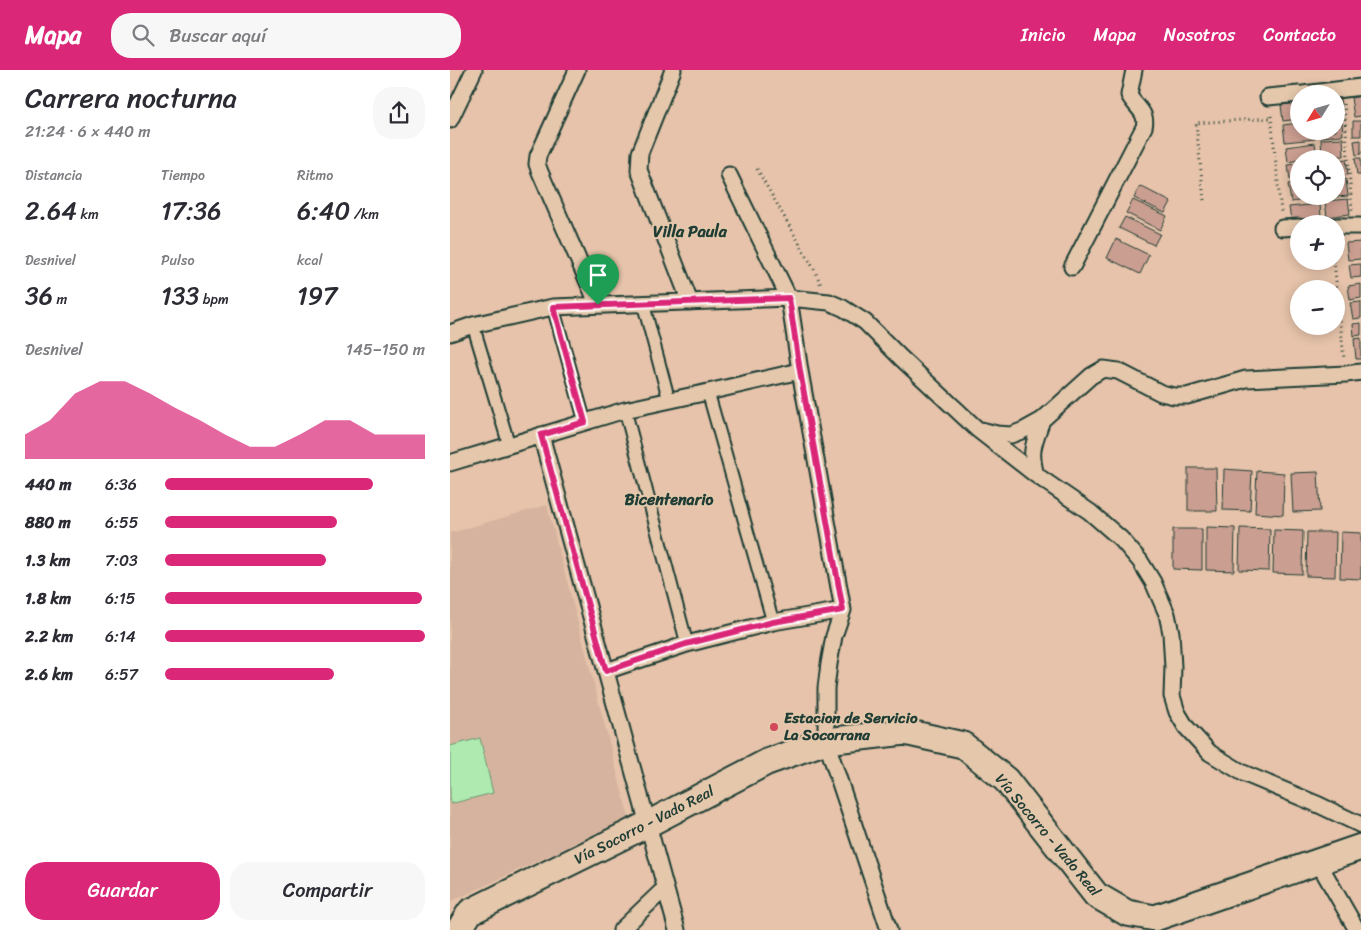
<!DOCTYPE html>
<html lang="es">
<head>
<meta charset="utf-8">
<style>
  :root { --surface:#fff; --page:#f7f7f7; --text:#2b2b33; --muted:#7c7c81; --accent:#db2777 }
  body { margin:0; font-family:Sriracha,sans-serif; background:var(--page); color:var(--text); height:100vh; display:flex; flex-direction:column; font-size:19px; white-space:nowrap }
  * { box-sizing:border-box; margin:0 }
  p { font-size:16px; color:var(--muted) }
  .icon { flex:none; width:28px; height:28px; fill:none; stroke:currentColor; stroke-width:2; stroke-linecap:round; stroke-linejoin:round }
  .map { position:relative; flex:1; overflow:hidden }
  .details { display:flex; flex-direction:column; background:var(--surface); width:450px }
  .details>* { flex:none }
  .needle { width:32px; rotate:233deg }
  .controls { position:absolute; left:840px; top:15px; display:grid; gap:10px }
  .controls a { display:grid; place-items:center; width:55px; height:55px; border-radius:50%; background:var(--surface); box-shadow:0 2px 12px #0003; font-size:25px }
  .pin { position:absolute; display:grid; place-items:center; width:42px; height:42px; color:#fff; margin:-51px -21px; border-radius:50% 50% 50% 0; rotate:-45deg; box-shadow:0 0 5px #0007 }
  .pin .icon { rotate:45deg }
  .round { display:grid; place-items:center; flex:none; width:52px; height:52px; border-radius:20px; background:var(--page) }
  .headline { display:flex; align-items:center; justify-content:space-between; height:85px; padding:0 25px }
  h1 { font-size:28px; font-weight:600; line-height:38px }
  .figures { display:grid; grid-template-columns:repeat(3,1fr); gap:8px; height:85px; padding:5px 25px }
  .figures div { display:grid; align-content:center }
  .figures b { font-size:25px; font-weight:600 }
  .figures small { font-size:14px; font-weight:400 }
  .figures p { font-size:14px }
  .chart { height:140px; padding:10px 25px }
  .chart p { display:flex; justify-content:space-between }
  .chart svg { width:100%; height:90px; margin-top:5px; fill:var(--accent); opacity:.7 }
  .cta { display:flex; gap:10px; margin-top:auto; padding:10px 25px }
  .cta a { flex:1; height:58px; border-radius:20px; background:var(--accent); color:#fff; font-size:20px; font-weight:600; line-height:58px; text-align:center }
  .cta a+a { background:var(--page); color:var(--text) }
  ul { padding:0 25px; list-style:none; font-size:16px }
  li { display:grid; grid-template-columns:80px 60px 1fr; align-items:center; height:38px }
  li i { height:12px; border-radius:6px; background:var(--accent) }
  header { display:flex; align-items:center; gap:30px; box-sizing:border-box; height:70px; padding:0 25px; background:var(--accent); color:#fff }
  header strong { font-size:24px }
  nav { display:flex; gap:28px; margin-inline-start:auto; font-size:18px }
  .search { width:350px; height:45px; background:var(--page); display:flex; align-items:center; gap:12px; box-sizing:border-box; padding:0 18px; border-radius:20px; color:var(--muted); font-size:19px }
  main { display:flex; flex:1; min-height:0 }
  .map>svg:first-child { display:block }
  .built { fill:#d6b39e }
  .garden { fill:#afebb1; stroke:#679472 }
  .building { fill:#ca9e90; stroke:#1f3d34 }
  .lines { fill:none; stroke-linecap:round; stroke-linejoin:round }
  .pedestrian-casing { stroke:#1f3d34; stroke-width:15 }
  .minor-casing { stroke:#1f3d34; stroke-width:19 }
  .trunk-casing { stroke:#1f3d34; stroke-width:29 }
  .path { stroke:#1f3d34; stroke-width:3; stroke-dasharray:1 4; stroke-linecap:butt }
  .pedestrian { stroke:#e5c8ac; stroke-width:11 }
  .minor { stroke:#e5c8ac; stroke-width:15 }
  .trunk { stroke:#e5c8ac; stroke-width:25 }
  .route-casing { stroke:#fff; stroke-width:10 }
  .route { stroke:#db2777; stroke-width:6 }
  .poi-dot { fill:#d1495b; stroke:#e5c8ac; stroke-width:2 }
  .labels { text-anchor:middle; stroke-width:4; stroke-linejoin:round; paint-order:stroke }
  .poi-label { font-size:15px; font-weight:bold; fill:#1f3d34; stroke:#e5c8ac; text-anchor:start }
  .street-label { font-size:15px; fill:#1f3d34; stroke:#e5c8ac }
  .neighbourhood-label { font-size:16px; font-weight:bold; fill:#1f3d34; stroke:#e5c8ac }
</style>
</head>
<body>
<header>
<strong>Mapa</strong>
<div class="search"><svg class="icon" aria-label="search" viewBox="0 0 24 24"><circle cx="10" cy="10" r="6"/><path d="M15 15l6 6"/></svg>Buscar aquí</div>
<nav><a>Inicio</a><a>Mapa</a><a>Nosotros</a><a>Contacto</a></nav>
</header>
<main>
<section class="details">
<div class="headline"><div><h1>Carrera nocturna</h1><p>21:24 · 6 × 440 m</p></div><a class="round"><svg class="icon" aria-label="share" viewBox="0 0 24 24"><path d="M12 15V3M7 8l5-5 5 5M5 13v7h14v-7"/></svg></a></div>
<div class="figures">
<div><p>Distancia</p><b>2.64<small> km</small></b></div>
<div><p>Tiempo</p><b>17:36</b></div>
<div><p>Ritmo</p><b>6:40<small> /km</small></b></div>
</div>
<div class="figures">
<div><p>Desnivel</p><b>36<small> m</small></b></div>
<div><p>Pulso</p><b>133<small> bpm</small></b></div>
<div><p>kcal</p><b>197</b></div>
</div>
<div class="chart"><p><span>Desnivel</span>145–150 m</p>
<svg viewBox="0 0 160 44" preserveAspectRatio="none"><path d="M0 44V32L10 25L20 12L30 6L40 6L50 12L60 19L70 25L80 32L90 38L100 38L110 32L120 25L130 25L140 32L150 32L160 32V44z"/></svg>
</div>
<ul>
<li><b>440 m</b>6:36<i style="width:80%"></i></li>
<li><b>880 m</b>6:55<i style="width:66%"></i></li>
<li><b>1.3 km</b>7:03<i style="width:62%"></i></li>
<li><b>1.8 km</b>6:15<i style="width:99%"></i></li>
<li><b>2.2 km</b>6:14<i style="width:100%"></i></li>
<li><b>2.6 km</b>6:57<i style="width:65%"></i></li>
</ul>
<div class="cta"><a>Guardar</a><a>Compartir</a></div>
</section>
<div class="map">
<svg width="911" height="860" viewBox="0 0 911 860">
  <rect width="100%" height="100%" fill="#e6c3aa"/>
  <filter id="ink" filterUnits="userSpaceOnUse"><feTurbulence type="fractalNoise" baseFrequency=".02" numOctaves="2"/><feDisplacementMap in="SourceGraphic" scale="10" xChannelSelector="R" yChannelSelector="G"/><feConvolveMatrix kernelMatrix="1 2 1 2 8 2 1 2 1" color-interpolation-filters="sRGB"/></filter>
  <g filter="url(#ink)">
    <path class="built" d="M97,435L179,748L0,832V463Z"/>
    <path class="garden" d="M30,668L43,723L0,734V676Z"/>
    <path class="building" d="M911,26V46L904,47L901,28Z
      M890,28L893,48L886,49V29Z
      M849,33V49L833,51L831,35Z
      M903,51H911V66H903Z
      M886,52H892L893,65L871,67V61H886Z
      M849,53V61H864L865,69L835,72L833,55Z
      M893,68L894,86L872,87L871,69Z
      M911,70V84L906,85L904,71Z
      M865,73L867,88L849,89V90L838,92L836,77Z
      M905,88H911V105H907Z
      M896,89L898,105L886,107V91Z
      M849,94V109L840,110L838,95Z
      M896,109L898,126L875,128V126H886V110Z
      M849,112V126H869V128L841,132L838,114Z
      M690,116L721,132L715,143L684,128Z
      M898,129L900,144L877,147L875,131Z
      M683,130L717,146L710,160L676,143Z
      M870,134L871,147L841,150L839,137Z
      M675,147L710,164L704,175L669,158Z
      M666,169L699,185L690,204L657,188Z
      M911,172V189L898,190L896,173Z
      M911,194V207L901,208L899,195Z
      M911,214V228L900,230L898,216Z
      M911,232V248L903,249L900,233Z
      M911,253V265L904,266L903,254Z
      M911,268V289H906L904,269Z
      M738,398H766L767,441H738Z
      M774,399L802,401L800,441L773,440Z
      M807,401L834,403L833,445L805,443Z
      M868,402L870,441L843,442L841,403Z
      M756,457L785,458L784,501L756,500Z
      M790,458L820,459L819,501L789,500Z
      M723,459H752V500L723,499Z
      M824,460L853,461L852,504L823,503Z
      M857,462H886L885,507L856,506Z
      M891,462L911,463V509L890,508Z"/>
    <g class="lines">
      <g class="pedestrian-casing">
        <path id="pedestrian" d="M193,233L219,330
          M103,237L135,352
          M23,255L59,375
          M258,322L323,552
          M175,340L237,574"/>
      </g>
      <g class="minor-casing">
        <path id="minor" d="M127,0L88,86L87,94L90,102L148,235
          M223,0L190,83L189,100L240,232
          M853,24L911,17
          M818,27L849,24
          M0,50L24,0
          M279,105L339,228L350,301L393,540L384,566L379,594L376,618V671L439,860
          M886,156H911
          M832,158L849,157
          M622,197L694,57C698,42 685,37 679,25L684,0
          M0,263L23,255L103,237L339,228L379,232L393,238L415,252L451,288L527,359L586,405L640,442L671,469L690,491L703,512L717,544L721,563L723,597L722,626L727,642L736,657L760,683L793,703L869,735L911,755
          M531,360L547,364L561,365L574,360L592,350L641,306L653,299L668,301L711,323L724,326H737L796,309L896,304L911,302
          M91,365L227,860
          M0,393L175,340L258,322L350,301
          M586,405C579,381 584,373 592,350
          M156,601L237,574L323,552L393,540
          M868,792L907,860
          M171,860L215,818"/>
      </g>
      <g class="trunk-casing">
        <path id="trunk" d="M9,860L20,842L198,754L317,692L376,671L455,662L513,675L556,710L646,825L677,843L705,848L911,777"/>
      </g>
      <path class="path" d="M894,34L902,140
        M821,46L831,142
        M307,99L364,199L371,215
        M754,130L746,53L822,48
        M884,191L894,289"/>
      <use href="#pedestrian" class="pedestrian"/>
      <use href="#minor" class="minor"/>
      <use href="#trunk" class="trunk"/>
    </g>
  </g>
  <g class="lines" filter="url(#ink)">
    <g class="route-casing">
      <path id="route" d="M339,228L350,301L393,540L323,552L236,574L156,601L91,365L135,352L103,237Z"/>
    </g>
    <use href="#route" class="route"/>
  </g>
  <circle class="poi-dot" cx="324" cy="657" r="5"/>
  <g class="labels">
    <g class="poi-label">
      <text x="334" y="653">Estacion de Servicio<tspan x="334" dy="17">La Socorrana</tspan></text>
    </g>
    <g class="street-label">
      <text transform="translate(194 755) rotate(-27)" y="5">Vía Socorro - Vado Real</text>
      <text transform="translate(598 765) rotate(50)" y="5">Vía Socorro - Vado Real</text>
    </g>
    <g class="neighbourhood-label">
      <text x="240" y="167">Villa Paula</text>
      <text x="219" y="435">Bicentenario</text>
    </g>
  </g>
</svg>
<div class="controls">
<a><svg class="needle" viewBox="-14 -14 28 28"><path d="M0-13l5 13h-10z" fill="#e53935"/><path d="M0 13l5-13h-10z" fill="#7c7c81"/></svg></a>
<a><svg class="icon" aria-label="locate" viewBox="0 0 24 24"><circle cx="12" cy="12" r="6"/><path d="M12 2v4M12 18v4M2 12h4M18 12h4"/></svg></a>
<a>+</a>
<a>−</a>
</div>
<div class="pin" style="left:148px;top:235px;background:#1e9e55"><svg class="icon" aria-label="arrive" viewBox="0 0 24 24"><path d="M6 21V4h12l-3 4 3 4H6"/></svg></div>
</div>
</main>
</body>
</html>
